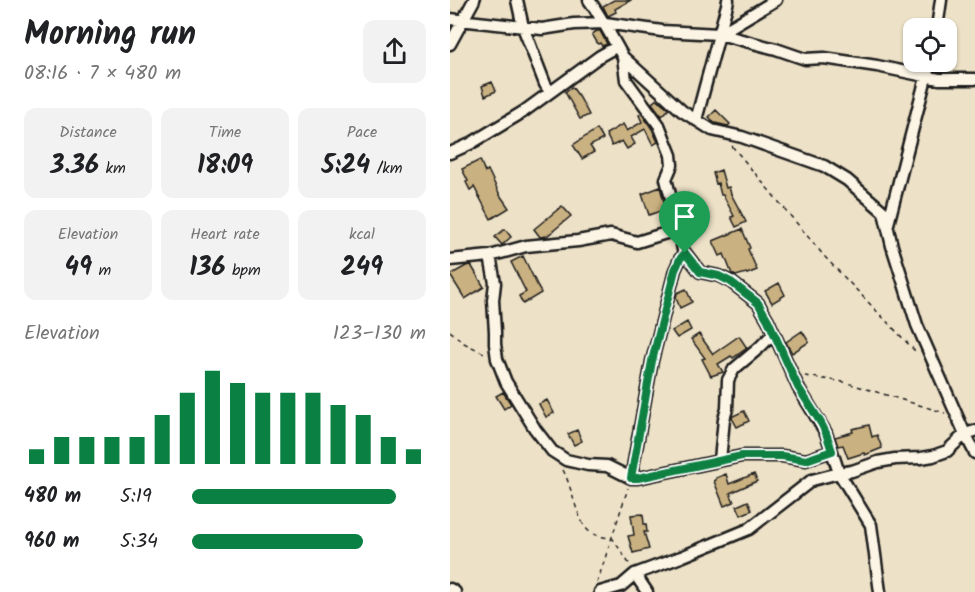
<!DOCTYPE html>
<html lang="en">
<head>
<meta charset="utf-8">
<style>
  :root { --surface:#fff; --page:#f2f2f2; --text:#202124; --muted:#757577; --accent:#0b8043 }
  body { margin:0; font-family:Kalam,sans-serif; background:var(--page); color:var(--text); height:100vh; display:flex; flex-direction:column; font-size:22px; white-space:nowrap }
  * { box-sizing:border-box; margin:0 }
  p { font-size:20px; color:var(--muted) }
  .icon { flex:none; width:33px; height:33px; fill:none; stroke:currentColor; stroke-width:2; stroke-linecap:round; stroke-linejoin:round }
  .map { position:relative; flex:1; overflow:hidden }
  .sheet { display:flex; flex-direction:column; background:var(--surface); width:450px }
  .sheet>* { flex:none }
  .fabs { position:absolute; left:453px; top:18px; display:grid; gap:12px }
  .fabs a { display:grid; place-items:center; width:54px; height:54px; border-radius:12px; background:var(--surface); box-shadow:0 2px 4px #0004; font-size:30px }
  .pin { position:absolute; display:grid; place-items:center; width:51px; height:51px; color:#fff; margin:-62px -26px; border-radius:50% 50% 50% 0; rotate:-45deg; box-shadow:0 0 6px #0007 }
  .pin .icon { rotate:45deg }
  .round { display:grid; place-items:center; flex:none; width:63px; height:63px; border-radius:12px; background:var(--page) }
  .summary { display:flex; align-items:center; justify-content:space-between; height:102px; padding:0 24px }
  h1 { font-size:33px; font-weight:700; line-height:45px }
  .stats { display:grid; grid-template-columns:repeat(3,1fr); gap:9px; height:102px; padding:6px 24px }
  .stats div { display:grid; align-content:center; border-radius:12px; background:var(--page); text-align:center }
  .stats b { font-size:26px; font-weight:700 }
  .stats small { font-size:16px; font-weight:400 }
  .stats p { font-size:16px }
  .chart { height:168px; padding:12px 24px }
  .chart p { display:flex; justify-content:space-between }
  .chart svg { width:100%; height:108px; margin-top:6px; stroke:var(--accent); stroke-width:6 }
  ul { padding:0 24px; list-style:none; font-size:20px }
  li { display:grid; grid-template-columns:96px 72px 1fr; align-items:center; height:45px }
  li i { height:15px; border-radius:8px; background:var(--accent) }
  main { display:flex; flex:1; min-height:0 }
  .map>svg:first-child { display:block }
  .building { fill:#cab181; stroke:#1c1c1c; stroke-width:1.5 }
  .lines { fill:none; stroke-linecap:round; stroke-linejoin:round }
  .street-casing { stroke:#1c1c1c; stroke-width:15 }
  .path { stroke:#1c1c1c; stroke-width:1.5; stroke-dasharray:4.5 4.5; stroke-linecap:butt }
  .street { stroke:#fcf5e5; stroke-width:10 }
  .route-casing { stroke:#fff; stroke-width:12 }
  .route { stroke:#0b8043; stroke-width:8 }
</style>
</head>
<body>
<main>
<section class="sheet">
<div class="summary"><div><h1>Morning run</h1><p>08:16 · 7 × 480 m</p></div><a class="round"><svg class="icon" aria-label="share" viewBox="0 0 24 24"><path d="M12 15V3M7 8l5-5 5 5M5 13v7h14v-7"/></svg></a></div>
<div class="stats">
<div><p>Distance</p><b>3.36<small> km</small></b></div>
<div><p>Time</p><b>18:09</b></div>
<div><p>Pace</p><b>5:24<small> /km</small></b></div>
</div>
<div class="stats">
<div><p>Elevation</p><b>49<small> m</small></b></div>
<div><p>Heart rate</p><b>136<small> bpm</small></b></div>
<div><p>kcal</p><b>249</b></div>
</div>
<div class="chart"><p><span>Elevation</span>123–130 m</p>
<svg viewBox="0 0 160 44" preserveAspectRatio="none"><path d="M5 44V38M15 44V33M25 44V33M35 44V33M45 44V33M55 44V24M65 44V15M75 44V6M85 44V11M95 44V15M105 44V15M115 44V15M125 44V20M135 44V24M145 44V33M155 44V38"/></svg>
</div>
<ul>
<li><b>480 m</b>5:19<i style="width:87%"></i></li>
<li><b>960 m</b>5:34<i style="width:73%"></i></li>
</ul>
</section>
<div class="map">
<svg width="525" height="592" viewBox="0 0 525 592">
  <rect width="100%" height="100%" fill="#ede1c7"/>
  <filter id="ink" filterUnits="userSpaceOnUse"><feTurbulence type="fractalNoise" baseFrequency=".0167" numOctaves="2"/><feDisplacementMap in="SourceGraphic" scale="12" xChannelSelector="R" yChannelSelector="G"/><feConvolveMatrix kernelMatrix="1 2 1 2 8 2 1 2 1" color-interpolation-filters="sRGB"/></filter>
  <g filter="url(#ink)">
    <path class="building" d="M164,0H181L165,9L166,12L158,16L153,6Z
      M147,31H150L157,44L152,46L150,43L148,44L142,34Z
      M42,82L46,91L35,96L32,86Z
      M122,87L130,98L139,115L130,119L115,92Z
      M207,99L219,109L212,116L202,103Z
      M266,110L280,124L278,126L265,123L259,117Z
      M192,114L202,129L208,142L203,145L195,129L181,137L185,144L177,149L172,141L162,146L156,134L173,124L177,131L192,122L189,115Z
      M147,129L153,139L140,146L144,152L132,159L123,145Z
      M30,160L35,172L38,170L50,195L59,208L41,219L24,187L20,190L16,182L18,181L12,169Z
      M271,170L276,188L279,187L281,194L296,222L286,227L281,217L284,216L273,195H271L268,183L266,184L263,173Z
      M210,187L216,209L199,215L192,194Z
      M112,206L121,216L97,236L90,237L84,229Z
      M55,229L61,237L52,245L45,237Z
      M292,229L300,248L298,249L307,270L297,274L296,273L286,276L282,274L274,254L270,256L263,241Z
      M73,256L91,293L73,304L69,296L76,292L61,262Z
      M21,265L34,287L15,299L0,275L16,266Z
      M329,283L335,295L322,303L315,291Z
      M236,289L242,302L230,308L226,298L227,293Z
      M237,322L241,330L227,338L222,331Z
      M352,331L359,342L342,353L336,342Z
      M249,334L263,354L289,336L297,348L283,358L281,356L268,364L273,372L261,376L252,359L255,358L241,339Z
      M53,392L61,404L54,409L46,396Z
      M97,400L104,413L96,417L89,404Z
      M294,411L299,421L287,427L282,418L283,416Z
      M419,425L422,437L427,435L432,448L415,455L414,453L398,458L393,445L388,446L385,437L403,432L402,429Z
      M127,430L132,441L124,445L118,434Z
      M276,474L279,484L304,474L307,481L280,493L284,502L274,506L264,481L266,480V478Z
      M298,501L302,510L291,515L287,506Z
      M193,514L194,524H196L197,532H194L199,549L183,553L178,536L184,535L181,515Z"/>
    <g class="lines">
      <g class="street-casing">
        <path id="street" d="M67,0L73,27L95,84L100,92
          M139,0C152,18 162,38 173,57L232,111L262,130L292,137L374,166L397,180L434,212L442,246L467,325L515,434L525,453
          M0,19L92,29L124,24L155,23L212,31L269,34L326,49L355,59L374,58L427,66L489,79H525
          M487,28L491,0
          M269,34L326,0
          M0,44L24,0
          M173,57L176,80L209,125L221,155L222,165L216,179L229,229L233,250L250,272L269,276L281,282L308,303L318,320L348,387L376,433L389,473L421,525L430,592
          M246,120L277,5L278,0
          M0,153L20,144L73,112L150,56L166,47
          M438,224L480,62
          M40,256L45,283L43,300L45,332V344L47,359L56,382L85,429L102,451L116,460L138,465L157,466L181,478H188L292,456H332L356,460L382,451
          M0,260L40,256L76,246L128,241L161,235L187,242L229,229
          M270,460L274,419L277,409L278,380L284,369L309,348L324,333
          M181,478L202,361L225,270L230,259L235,253
          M185,574L197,592
          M0,589L5,592
          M150,592L171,586L185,574L231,557L299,529L362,480L389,473L402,471L428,462L445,459L471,458L483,456L497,451L515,434L525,431"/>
      </g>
      <path class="path" d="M282,146L375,257L467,353
        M0,331L14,343L34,353
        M355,376L394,382L495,413
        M113,470C122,486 127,523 140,532C147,537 156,537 163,539L180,565
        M147,583L178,488"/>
      <use href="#street" class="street"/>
    </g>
  </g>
  <g class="lines" filter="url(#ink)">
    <g class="route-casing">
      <path id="route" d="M235,253L250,272L269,276L281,282L308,303L318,320L348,387L371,423L376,433L382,451L356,460L332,456H292L188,478H181L202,361L225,270L230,259Z"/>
    </g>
    <use href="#route" class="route"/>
  </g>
</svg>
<div class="fabs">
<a><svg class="icon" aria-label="locate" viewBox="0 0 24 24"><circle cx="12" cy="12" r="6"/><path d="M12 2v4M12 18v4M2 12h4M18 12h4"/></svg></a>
</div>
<div class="pin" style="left:235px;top:253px;background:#1e9e55"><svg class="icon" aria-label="arrive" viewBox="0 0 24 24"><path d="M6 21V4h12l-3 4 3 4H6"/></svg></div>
</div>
</main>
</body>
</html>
